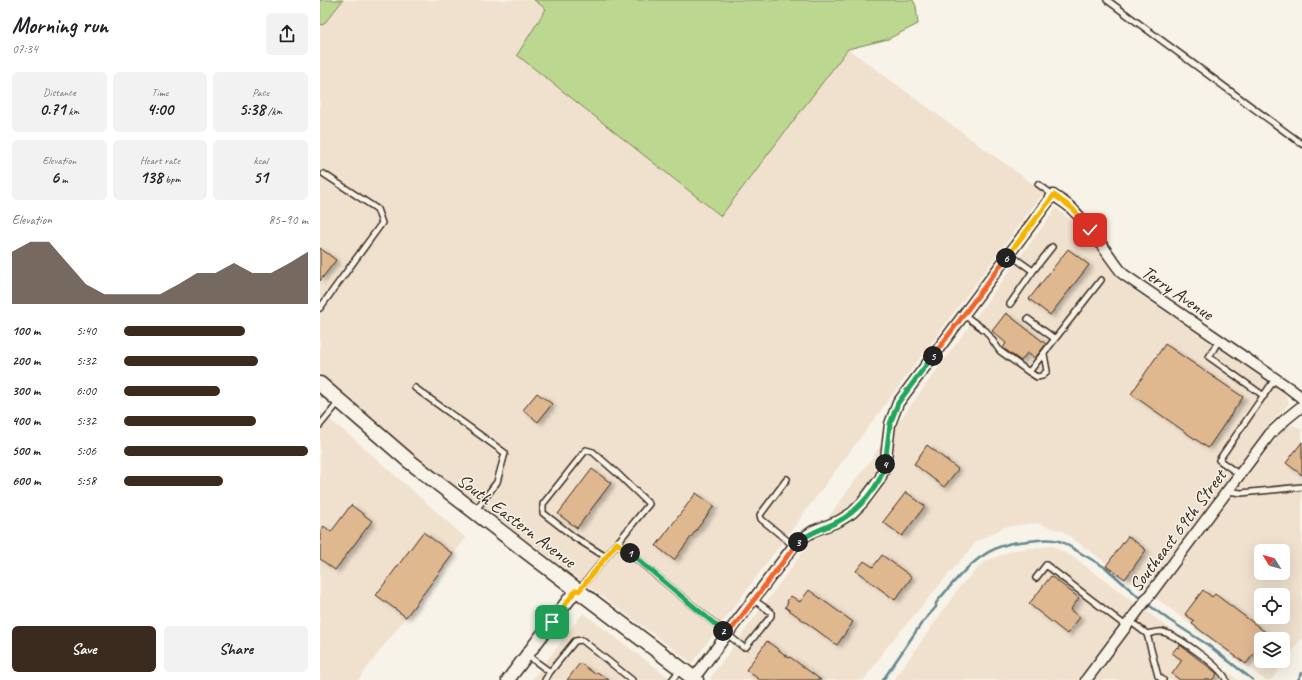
<!DOCTYPE html>
<html lang="en">
<head>
<meta charset="utf-8">
<style>
  :root { --surface:#fff; --page:#f2f2f2; --text:#202124; --muted:#757577; --accent:#3b2a1e }
  body { margin:0; font-family:Caveat,sans-serif; background:var(--page); color:var(--text); height:100vh; display:flex; flex-direction:column; font-size:15px; white-space:nowrap }
  * { box-sizing:border-box; margin:0 }
  p { font-size:13px; color:var(--muted) }
  .icon { flex:none; width:22px; height:22px; fill:none; stroke:currentColor; stroke-width:2; stroke-linecap:round; stroke-linejoin:round }
  .map { position:relative; flex:1; overflow:hidden }
  .panel { display:flex; flex-direction:column; background:var(--surface); width:320px }
  .panel>* { flex:none }
  .needle { width:26px; rotate:307deg }
  .buttons { position:absolute; left:934px; top:544px; display:grid; gap:8px }
  .buttons a { display:grid; place-items:center; width:36px; height:36px; border-radius:6px; background:var(--surface); box-shadow:0 4px 16px #0002; font-size:20px }
  .pin { position:absolute; display:grid; place-items:center; width:34px; height:34px; color:#fff; margin:-17px; border-radius:8px; box-shadow:0 2px 6px #0006 }
  .km { position:absolute; width:20px; height:20px; margin:-10px; border-radius:50%; background:#222; color:#fff; font-size:11px; line-height:20px; text-align:center }
  .round { display:grid; place-items:center; flex:none; width:42px; height:42px; border-radius:6px; background:var(--page) }
  .summary { display:flex; align-items:center; justify-content:space-between; height:68px; padding:0 12px }
  h1 { font-size:22px; font-weight:700; line-height:30px }
  .metrics { display:grid; grid-template-columns:repeat(3,1fr); gap:6px; height:68px; padding:4px 12px }
  .metrics div { display:grid; align-content:center; border-radius:6px; background:var(--page); text-align:center }
  .metrics b { font-size:17px; font-weight:700 }
  .metrics small { font-size:11px; font-weight:400 }
  .metrics p { font-size:11px }
  .chart { height:112px; padding:8px 12px }
  .chart p { display:flex; justify-content:space-between }
  .chart svg { width:100%; height:72px; margin-top:4px; fill:var(--accent); opacity:.7 }
  .cta { display:flex; gap:8px; margin-top:auto; padding:8px 12px }
  .cta a { flex:1; height:46px; border-radius:6px; background:var(--accent); color:#fff; font-size:16px; font-weight:700; line-height:46px; text-align:center }
  .cta a+a { background:var(--page); color:var(--text) }
  ul { padding:0 12px; list-style:none; font-size:13px }
  li { display:grid; grid-template-columns:64px 48px 1fr; align-items:center; height:30px }
  li i { height:10px; border-radius:5px; background:var(--accent) }
  main { display:flex; flex:1; min-height:0 }
  .map>svg:first-child { display:block }
  .built { fill:#f0e1ce; fill-rule:evenodd }
  .green { fill:#bcd890; stroke:#7c8157 }
  .lines { fill:none; stroke-linecap:round; stroke-linejoin:round }
  .stream { stroke:#638891; stroke-width:2.5 }
  .building { fill:#dfb890; stroke:#3b2a1e; filter:url(#shadow) }
  .service-casing { stroke:#3b2a1e; stroke-width:8 }
  .minor-casing { stroke:#3b2a1e; stroke-width:13 }
  .tertiary-casing { stroke:#3b2a1e; stroke-width:15 }
  .secondary-casing { stroke:#3b2a1e; stroke-width:17 }
  .service { stroke:#f7f3e8; stroke-width:5 }
  .minor { stroke:#f7f3e8; stroke-width:10 }
  .tertiary { stroke:#f7f3e8; stroke-width:12 }
  .secondary { stroke:#f7f3e8; stroke-width:14 }
  .split-1-casing { stroke:#fff; stroke-width:8 }
  .split-2-casing { stroke:#fff; stroke-width:8 }
  .split-3-casing { stroke:#fff; stroke-width:8 }
  .split-4-casing { stroke:#fff; stroke-width:8 }
  .split-5-casing { stroke:#fff; stroke-width:8 }
  .split-6-casing { stroke:#fff; stroke-width:8 }
  .split-7-casing { stroke:#fff; stroke-width:8 }
  .split-1 { stroke:#f5b400; stroke-width:5 }
  .split-2 { stroke:#22a559; stroke-width:5 }
  .split-3 { stroke:#f0652b; stroke-width:5 }
  .split-4 { stroke:#22a559; stroke-width:5 }
  .split-5 { stroke:#22a559; stroke-width:5 }
  .split-6 { stroke:#f0652b; stroke-width:5 }
  .split-7 { stroke:#f5b400; stroke-width:5 }
  .labels { text-anchor:middle; stroke-width:3; stroke-linejoin:round; paint-order:stroke }
  .street-label { font-size:19px; fill:#3b2a1e; stroke:#f7f3e8 }
</style>
</head>
<body>
<main>
<section class="panel">
<div class="summary"><div><h1>Morning run</h1><p>07:34</p></div><a class="round"><svg class="icon" aria-label="share" viewBox="0 0 24 24"><path d="M12 15V3M7 8l5-5 5 5M5 13v7h14v-7"/></svg></a></div>
<div class="metrics">
<div><p>Distance</p><b>0.71<small> km</small></b></div>
<div><p>Time</p><b>4:00</b></div>
<div><p>Pace</p><b>5:38<small> /km</small></b></div>
</div>
<div class="metrics">
<div><p>Elevation</p><b>6<small> m</small></b></div>
<div><p>Heart rate</p><b>138<small> bpm</small></b></div>
<div><p>kcal</p><b>51</b></div>
</div>
<div class="chart"><p><span>Elevation</span>85–90 m</p>
<svg viewBox="0 0 160 44" preserveAspectRatio="none"><path d="M0 44V12L10 6L20 6L30 19L40 32L50 38L60 38L70 38L80 38L90 32L100 25L110 25L120 19L130 25L140 25L150 19L160 12V44z"/></svg>
</div>
<ul>
<li><b>100 m</b>5:40<i style="width:66%"></i></li>
<li><b>200 m</b>5:32<i style="width:73%"></i></li>
<li><b>300 m</b>6:00<i style="width:52%"></i></li>
<li><b>400 m</b>5:32<i style="width:72%"></i></li>
<li><b>500 m</b>5:06<i style="width:100%"></i></li>
<li><b>600 m</b>5:58<i style="width:54%"></i></li>
</ul>
<div class="cta"><a>Save</a><a>Share</a></div>
</section>
<div class="map">
<svg width="982" height="680" viewBox="0 0 982 680">
  <defs>
    <filter id="shadow"><feDropShadow dx="4" dy="2.5" stdDeviation="2" flood-color="#0004"/></filter>
  </defs>
  <rect width="100%" height="100%" fill="#f7f3e8"/>
  <filter id="ink" filterUnits="userSpaceOnUse"><feTurbulence type="fractalNoise" baseFrequency=".025" numOctaves="2"/><feDisplacementMap in="SourceGraphic" scale="8" xChannelSelector="R" yChannelSelector="G"/><feConvolveMatrix kernelMatrix="1 2 1 2 8 2 1 2 1" color-interpolation-filters="sRGB"/></filter>
  <g filter="url(#ink)">
    <path class="built" d="M23,0H214L226,9L197,55L528,49L724,192L372,663L134,486L36,411L0,376V24L3,25Z
      M736,208L760,227L799,280L964,393L969,403L962,412L949,424L824,590L742,531L716,523L684,527L656,542L567,647L544,680H393L390,678Z
      M0,412L34,439L146,538L38,680H0Z
      M974,425L982,430V638L951,680H945L836,598L960,433L968,426ZM941,551H963V573H941ZM941,595H963V617H941ZM941,639H963V661H941Z
      M732,546L755,558L815,603L757,680H574L641,585L664,562L694,550Z
      M826,611L918,680H775Z
      M263,613L352,680H212Z"/>
    <path class="green" d="M0,0H23L3,25L0,24Z
      M214,0H593L596,6L598,24L568,39L528,49L401,216L197,55L226,9Z"/>
    <g class="lines">
      <path class="stream" d="M826,603L849,620L888,645L933,680
        M563,680L601,624L616,607V603C636,579 657,552 688,544C695,542 702,542 709,541C720,540 732,538 742,542L786,568L822,600
        M978,680L982,673"/>
    </g>
    <path class="building" d="M0,248L16,260L0,281Z
      M748,249L769,265L730,315L709,299Z
      M686,313L726,344L715,358L707,353L701,361L683,348L686,343L672,331Z
      M845,344L923,397L888,448L811,394Z
      M217,393L232,404L218,422L203,410Z
      M982,442V475L966,463Z
      M607,445L638,469L624,487L594,464Z
      M272,469L291,483L257,528L238,514Z
      M586,492L605,506L582,536L563,522Z
      M376,493L394,506L354,560L336,546Z
      M31,505L52,521L15,570L0,559V531L4,526L11,532Z
      M103,532L133,554L86,617L56,595Z
      M808,536L826,550L805,579L786,566Z
      M562,555L592,577L575,600L536,571L544,561L553,567Z
      M731,576L759,598L750,610L760,617L747,634L709,604Z
      M489,590L533,622L517,645L465,607L468,602L467,601L471,596L480,602Z
      M883,590L892,597L895,594L948,634L944,639H941V644L926,664L872,624L874,621L865,614Z
      M447,641L469,658L470,657L501,680H440L426,670Z
      M860,645L894,671L897,674L892,680H860L852,674L862,660L852,653L857,647L859,648Z
      M260,663L275,674L277,672L289,680H247Z"/>
    <g class="lines">
      <g class="service-casing">
        <path id="service" d="M787,0L982,144
          M718,184L733,195
          M689,254L713,271L732,247
          M690,304L713,271
          M0,308L62,223L57,209L4,174
          M644,315L666,331L680,351L709,372L781,280
          M708,319L735,339
          M899,340L889,357L944,396
          M709,372L717,377L722,376L727,371L724,354
          M95,388L185,453L177,482L155,511
          M0,425L19,402
          M920,475L899,460L955,379
          M467,479L440,515L441,519L474,546
          M908,491L921,493L982,487
          M297,543L423,647H426L451,616V612L434,600
          M716,578L726,565L806,626
          M259,590L329,504L298,474L273,452L266,450L223,504V513L254,537L286,557
          M810,621L827,634C832,633 838,631 843,632C856,635 903,668 906,680
          M827,634L838,676L843,680
          M207,655L230,672L255,641L262,640L312,680
          M225,680L230,672
          M352,680L360,670"/>
      </g>
      <g class="minor-casing">
        <path id="minor" d="M374,678L476,543L493,531L519,521L532,513L542,503L560,479L565,466L570,424L578,403L733,195C740,200 748,204 753,210C773,229 786,253 803,274L969,388L982,398
          M766,680L950,434L966,419L982,406"/>
      </g>
      <g class="tertiary-casing">
        <path id="tertiary" d="M188,680L256,590"/>
      </g>
      <g class="secondary-casing">
        <path id="secondary" d="M0,384L89,461L211,555L376,680"/>
      </g>
      <use href="#service" class="service"/>
      <use href="#minor" class="minor"/>
      <use href="#tertiary" class="tertiary"/>
      <use href="#secondary" class="secondary"/>
    </g>
  </g>
  <g class="lines" filter="url(#ink)">
    <g class="split-1-casing">
      <path id="split-1" d="M232,622L256,590L259,591L297,543L310,553"/>
    </g>
    <g class="split-2-casing">
      <path id="split-2" d="M310,553L403,631"/>
    </g>
    <g class="split-3-casing">
      <path id="split-3" d="M403,631L408,634L478,542"/>
    </g>
    <g class="split-4-casing">
      <path id="split-4" d="M478,542C492,531 504,529 519,521C538,511 561,485 565,464"/>
    </g>
    <g class="split-5-casing">
      <path id="split-5" d="M565,464L570,424L578,403L613,356"/>
    </g>
    <g class="split-6-casing">
      <path id="split-6" d="M613,356L686,258"/>
    </g>
    <g class="split-7-casing">
      <path id="split-7" d="M686,258L734,195L753,209L770,230"/>
    </g>
    <use href="#split-1" class="split-1"/>
    <use href="#split-2" class="split-2"/>
    <use href="#split-3" class="split-3"/>
    <use href="#split-4" class="split-4"/>
    <use href="#split-5" class="split-5"/>
    <use href="#split-6" class="split-6"/>
    <use href="#split-7" class="split-7"/>
  </g>
  <g class="labels">
    <g class="street-label">
      <text transform="translate(858 292) rotate(34)" y="7">Terry Avenue</text>
      <text transform="translate(197 520) rotate(37)" y="7">South Eastern Avenue</text>
      <text transform="translate(857 530) rotate(-53)" y="7">Southeast 69th Street</text>
    </g>
  </g>
</svg>
<div class="buttons">
<a><svg class="needle" viewBox="-14 -14 28 28"><path d="M0-13l5 13h-10z" fill="#e53935"/><path d="M0 13l5-13h-10z" fill="#757577"/></svg></a>
<a><svg class="icon" aria-label="locate" viewBox="0 0 24 24"><circle cx="12" cy="12" r="6"/><path d="M12 2v4M12 18v4M2 12h4M18 12h4"/></svg></a>
<a><svg class="icon" aria-label="layers" viewBox="0 0 24 24"><path d="M12 4l9 5-9 5-9-5zM3 14l9 5 9-5"/></svg></a>
</div>
<div class="pin" style="left:232px;top:622px;background:#1e9e55"><svg class="icon" aria-label="arrive" viewBox="0 0 24 24"><path d="M6 21V4h12l-3 4 3 4H6"/></svg></div>
<div class="pin" style="left:770px;top:230px;background:#d93025"><svg class="icon" aria-label="check" viewBox="0 0 24 24"><path d="M5 12l5 5 9-10"/></svg></div>
<b class="km" style="left:310px;top:553px">1</b>
<b class="km" style="left:403px;top:631px">2</b>
<b class="km" style="left:478px;top:542px">3</b>
<b class="km" style="left:565px;top:464px">4</b>
<b class="km" style="left:613px;top:356px">5</b>
<b class="km" style="left:686px;top:258px">6</b>
</div>
</main>
</body>
</html>
